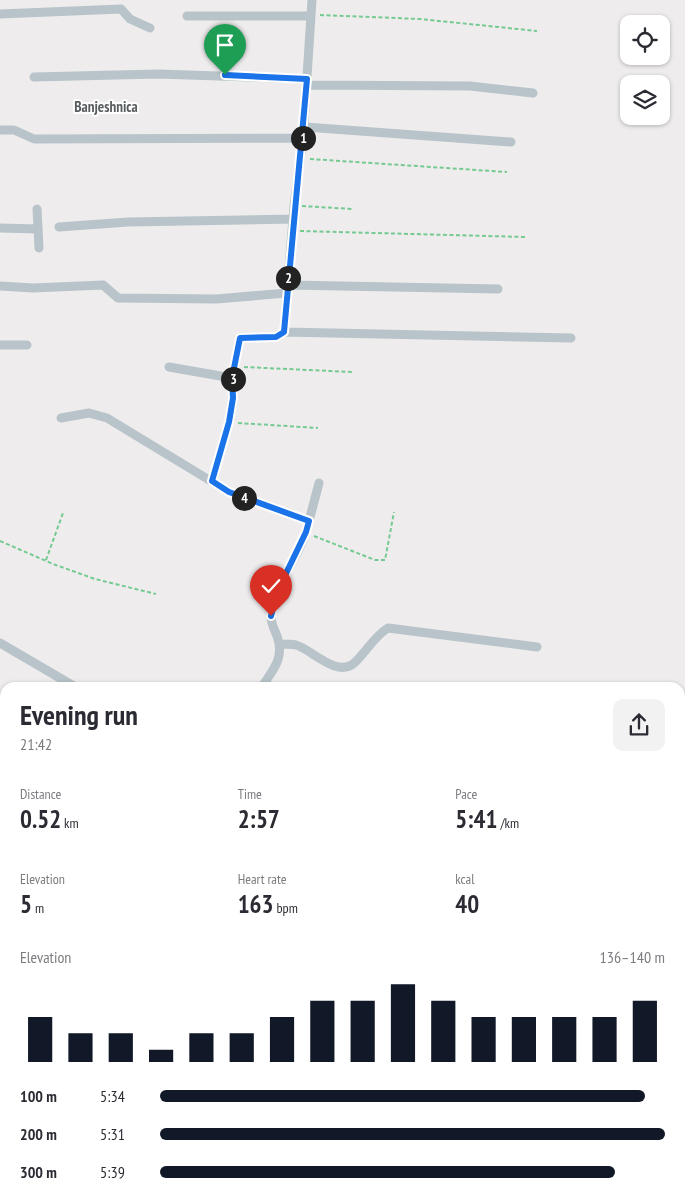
<!DOCTYPE html>
<html lang="en">
<head>
<meta charset="utf-8">
<style>
  :root { --surface:#fff; --page:#f2f2f3; --text:#2b2b33; --muted:#7c7c81; --accent:#111827 }
  body { margin:0; font-family:"PT Sans Narrow",sans-serif; background:var(--page); color:var(--text); height:100vh; display:flex; flex-direction:column; font-size:19px; white-space:nowrap }
  * { box-sizing:border-box; margin:0 }
  p { font-size:16px; color:var(--muted) }
  .icon { flex:none; width:28px; height:28px; fill:none; stroke:currentColor; stroke-width:2; stroke-linecap:round; stroke-linejoin:round }
  .map { position:relative; flex:1; overflow:hidden }
  .sheet { position:absolute; left:0px; top:682px; width:685px; height:519px; display:flex; flex-direction:column; background:var(--surface); border-radius:15px 15px 0 0; box-shadow:0 1px 4px #0004 }
  .sheet>* { flex:none }
  .buttons { position:absolute; left:620px; top:15px; display:grid; gap:10px }
  .buttons a { display:grid; place-items:center; width:50px; height:50px; border-radius:10px; background:var(--surface); box-shadow:0 1px 4px #0004; font-size:25px }
  .pin { position:absolute; display:grid; place-items:center; width:42px; height:42px; color:#fff; margin:-51px -21px; border-radius:50% 50% 50% 0; rotate:-45deg; box-shadow:0 0 5px #0007 }
  .pin .icon { rotate:45deg }
  .km { position:absolute; width:25px; height:25px; margin:-12px; border-radius:50%; background:#222; color:#fff; font-size:14px; line-height:25px; text-align:center }
  .round { display:grid; place-items:center; flex:none; width:52px; height:52px; border-radius:10px; background:var(--page) }
  .summary { display:flex; align-items:center; justify-content:space-between; height:85px; padding:0 20px }
  h1 { font-size:28px; font-weight:700; line-height:38px }
  .stats { display:grid; grid-template-columns:repeat(3,1fr); gap:8px; height:85px; padding:5px 20px }
  .stats div { display:grid; align-content:center }
  .stats b { font-size:25px; font-weight:700 }
  .stats small { font-size:14px; font-weight:400 }
  .stats p { font-size:14px }
  .chart { height:140px; padding:10px 20px }
  .chart p { display:flex; justify-content:space-between }
  .chart svg { width:100%; height:90px; margin-top:5px; stroke:var(--accent); stroke-width:6 }
  ul { padding:0 20px; list-style:none; font-size:16px }
  li { display:grid; grid-template-columns:80px 60px 1fr; align-items:center; height:38px }
  li i { height:12px; border-radius:6px; background:var(--accent) }
  .map>svg:first-child { display:block }
  .lines { fill:none; stroke-linecap:round; stroke-linejoin:round }
  .path { stroke:#74ca91; stroke-width:2; stroke-dasharray:4 2.5; stroke-linecap:butt }
  .minor { stroke:#b8c4c9; stroke-width:9 }
  .tertiary { stroke:#b8c4c9; stroke-width:11 }
  .route-casing { stroke:#fff; stroke-width:10 }
  .route { stroke:#1a73e8; stroke-width:6 }
  .labels { text-anchor:middle; stroke-width:4; stroke-linejoin:round; paint-order:stroke }
  .neighbourhood-label { font-size:15px; font-weight:bold; fill:#595e61; stroke:#fff }
</style>
</head>
<body>
<div class="map">
<svg width="685" height="1201" viewBox="0 0 685 1201">
  <rect width="100%" height="100%" fill="#efeced"/>
  <g class="lines">
    <path class="path" d="M320,15L420,19L537,31
      M310,159L507,172
      M302,206L353,209
      M300,231L525,237
      M244,367L352,372
      M238,423L318,428
      M314,536L375,560H385L394,512
      M0,541L53,564L95,579L156,594
      M46,560L63,513"/>
    <path class="minor" d="M0,14L121,9L130,19L150,28
      M187,16H311
      M34,77L158,74L307,79
      M307,85L470,86L533,93
      M305,127L511,142
      M0,130H14L34,139L303,138L312,0
      M37,209L39,248
      M59,227L128,222L293,219
      M0,228L38,229
      M288,285L498,289
      M0,286L33,288L103,285L118,298L216,299L287,293
      M284,332L571,338
      M0,345H27
      M169,367L232,378
      M61,418L89,413L107,418L229,492L309,521C302,554 277,580 271,614C270,621 274,629 277,636C285,658 273,670 261,688
      M212,481L229,422L233,398L232,378L240,338L275,337L284,332L294,206L303,138
      M309,521L319,483
      M0,643L77,688
      M280,644C285,644 291,644 296,645C311,649 336,677 353,664C366,653 373,637 388,628L537,647
      M0,739L5,745
      M0,766L5,762
      M680,827L685,829
      M0,931L5,929
      M680,934L685,938
      M680,1075L685,1078
      M680,1124L685,1115
      M0,1134L5,1142
      M0,1184L5,1180
      M514,1196L516,1201
      M635,1196L638,1201
      M658,1196L665,1201
      M221,1201L222,1196
      M234,1201L238,1196
      M425,1201V1196
      M643,1201L649,1196"/>
    <path class="tertiary" d="M0,977L5,991
      M680,1054L685,1048
      M135,1196L139,1201
      M532,1201L542,1196"/>
  </g>
  <g class="lines">
    <g class="route-casing">
      <path id="route" d="M225,75L307,79L284,332L276,337L240,338L232,378L233,398L229,422L212,481L229,492L309,521L306,532L277,592L271,616"/>
    </g>
    <use href="#route" class="route"/>
  </g>
  <g class="labels">
    <g class="neighbourhood-label">
      <text x="106" y="112">Banjeshnica</text>
    </g>
  </g>
</svg>
<div class="buttons">
<a><svg class="icon" aria-label="locate" viewBox="0 0 24 24"><circle cx="12" cy="12" r="6"/><path d="M12 2v4M12 18v4M2 12h4M18 12h4"/></svg></a>
<a><svg class="icon" aria-label="layers" viewBox="0 0 24 24"><path d="M12 4l9 5-9 5-9-5zM3 14l9 5 9-5"/></svg></a>
</div>
<div class="pin" style="left:225px;top:75px;background:#1e9e55"><svg class="icon" aria-label="arrive" viewBox="0 0 24 24"><path d="M6 21V4h12l-3 4 3 4H6"/></svg></div>
<div class="pin" style="left:271px;top:616px;background:#d93025"><svg class="icon" aria-label="check" viewBox="0 0 24 24"><path d="M5 12l5 5 9-10"/></svg></div>
<b class="km" style="left:303px;top:138px">1</b>
<b class="km" style="left:288px;top:278px">2</b>
<b class="km" style="left:233px;top:379px">3</b>
<b class="km" style="left:244px;top:498px">4</b>
<section class="sheet">
<div class="summary"><div><h1>Evening run</h1><p>21:42</p></div><a class="round"><svg class="icon" aria-label="share" viewBox="0 0 24 24"><path d="M12 15V3M7 8l5-5 5 5M5 13v7h14v-7"/></svg></a></div>
<div class="stats">
<div><p>Distance</p><b>0.52<small> km</small></b></div>
<div><p>Time</p><b>2:57</b></div>
<div><p>Pace</p><b>5:41<small> /km</small></b></div>
</div>
<div class="stats">
<div><p>Elevation</p><b>5<small> m</small></b></div>
<div><p>Heart rate</p><b>163<small> bpm</small></b></div>
<div><p>kcal</p><b>40</b></div>
</div>
<div class="chart"><p><span>Elevation</span>136–140 m</p>
<svg viewBox="0 0 160 44" preserveAspectRatio="none"><path d="M5 44V22M15 44V30M25 44V30M35 44V38M45 44V30M55 44V30M65 44V22M75 44V14M85 44V14M95 44V6M105 44V14M115 44V22M125 44V22M135 44V22M145 44V22M155 44V14"/></svg>
</div>
<ul>
<li><b>100 m</b>5:34<i style="width:96%"></i></li>
<li><b>200 m</b>5:31<i style="width:100%"></i></li>
<li><b>300 m</b>5:39<i style="width:90%"></i></li>
</ul>
</section>
</div>
</body>
</html>
